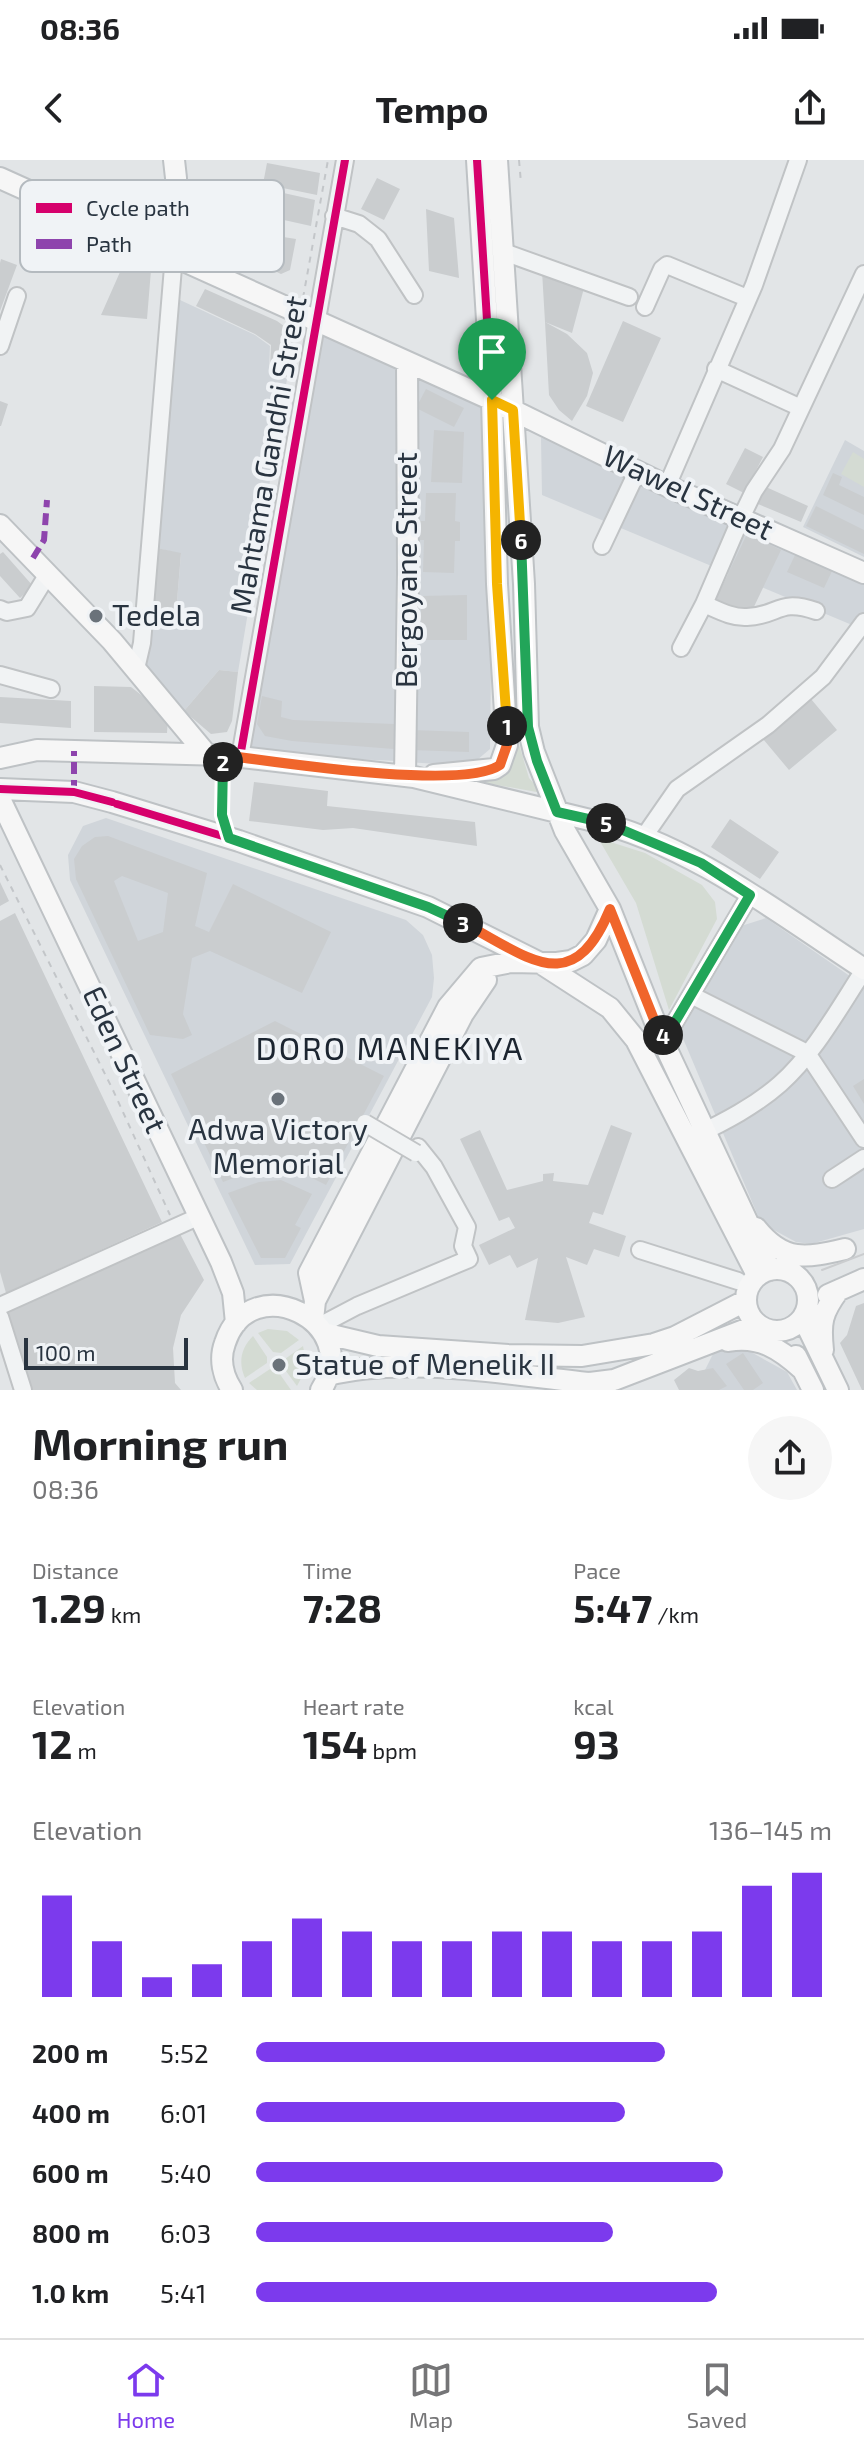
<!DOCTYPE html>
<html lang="en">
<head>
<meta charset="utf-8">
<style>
  :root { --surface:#fff; --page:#f6f6f6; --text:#202124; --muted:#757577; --line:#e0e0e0; --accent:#7c3aed }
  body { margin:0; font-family:"Exo 2",sans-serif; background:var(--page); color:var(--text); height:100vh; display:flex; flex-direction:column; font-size:30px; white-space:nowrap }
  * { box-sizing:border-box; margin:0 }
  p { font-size:26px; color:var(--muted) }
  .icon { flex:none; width:44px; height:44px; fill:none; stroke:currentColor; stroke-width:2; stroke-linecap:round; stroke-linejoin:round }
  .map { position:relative; height:1230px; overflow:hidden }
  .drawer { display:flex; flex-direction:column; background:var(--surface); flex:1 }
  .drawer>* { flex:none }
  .scale { position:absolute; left:24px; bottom:20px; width:164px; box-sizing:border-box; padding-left:8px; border:4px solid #293440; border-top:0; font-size:22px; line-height:28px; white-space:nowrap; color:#293440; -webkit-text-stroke:6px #f0f3f6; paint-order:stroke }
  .pin { position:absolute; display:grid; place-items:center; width:68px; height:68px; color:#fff; margin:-82px -34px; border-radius:50% 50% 50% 0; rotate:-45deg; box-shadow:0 0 8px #0007 }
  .pin .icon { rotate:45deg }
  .km { position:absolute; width:40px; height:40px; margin:-20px; border-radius:50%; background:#222; color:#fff; font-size:22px; line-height:40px; text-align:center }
  .round { display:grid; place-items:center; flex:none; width:84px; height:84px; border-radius:42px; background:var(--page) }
  .overview { display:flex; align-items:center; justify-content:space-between; height:136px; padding:0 32px }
  h1 { font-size:44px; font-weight:700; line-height:60px }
  .stats { display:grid; grid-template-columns:repeat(3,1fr); gap:12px; height:136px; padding:8px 32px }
  .stats div { display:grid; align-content:center }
  .stats b { font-size:40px; font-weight:700 }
  .stats small { font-size:22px; font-weight:400 }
  .stats p { font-size:22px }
  .chart { height:224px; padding:16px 32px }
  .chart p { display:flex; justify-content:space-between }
  .chart svg { width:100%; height:144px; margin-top:8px; stroke:var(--accent); stroke-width:6 }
  ul { padding:0 32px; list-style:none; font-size:26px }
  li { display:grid; grid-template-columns:128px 96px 1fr; align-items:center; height:60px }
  li i { height:20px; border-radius:10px; background:var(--accent) }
  .status { display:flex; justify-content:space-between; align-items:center; height:56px; padding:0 40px; background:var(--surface); direction:ltr }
  .status svg { height:22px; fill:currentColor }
  header { display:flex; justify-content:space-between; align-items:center; height:104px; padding:0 32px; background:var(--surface); font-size:36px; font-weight:700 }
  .tab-bar { display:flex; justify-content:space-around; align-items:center; height:112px; border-top:2px solid var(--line); background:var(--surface); font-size:22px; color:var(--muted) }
  .tab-bar a { display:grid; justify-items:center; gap:4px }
  .tab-bar .selected { color:var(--accent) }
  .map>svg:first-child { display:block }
  .built { fill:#d0d5da }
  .green { fill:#d4dbd3 }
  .building { fill:#cacdcf; fill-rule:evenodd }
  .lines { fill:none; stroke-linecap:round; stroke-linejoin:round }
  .minor-casing { stroke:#c0c3c5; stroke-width:20 }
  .major-casing { stroke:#bec2c5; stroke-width:24 }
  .path { stroke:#c3c6c9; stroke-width:2; stroke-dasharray:6 6; stroke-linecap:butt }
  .minor { stroke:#f1f3f4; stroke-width:16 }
  .major { stroke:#f6f6f6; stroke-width:20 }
  .tram { stroke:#cbcdcf; stroke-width:2 }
  .minor-bridge-casing { stroke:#c0c3c5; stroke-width:20; stroke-linecap:butt }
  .minor-bridge { stroke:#f1f3f4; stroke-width:16 }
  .quiet { stroke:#8e44ad; stroke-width:6; stroke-dasharray:12 6; stroke-linecap:butt }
  .cycleway-casing { stroke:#f0f3f6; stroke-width:13 }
  .cycleway { stroke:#d6006c; stroke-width:8 }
  .split-1-casing { stroke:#fff; stroke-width:16 }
  .split-2-casing { stroke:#fff; stroke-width:16 }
  .split-3-casing { stroke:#fff; stroke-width:16 }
  .split-4-casing { stroke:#fff; stroke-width:16 }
  .split-5-casing { stroke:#fff; stroke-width:16 }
  .split-6-casing { stroke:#fff; stroke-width:16 }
  .split-7-casing { stroke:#fff; stroke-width:16 }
  .split-1 { stroke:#f5b400; stroke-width:10 }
  .split-2 { stroke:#f0652b; stroke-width:10 }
  .split-3 { stroke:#22a559; stroke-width:10 }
  .split-4 { stroke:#f0652b; stroke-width:10 }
  .split-5 { stroke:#22a559; stroke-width:10 }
  .split-6 { stroke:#22a559; stroke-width:10 }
  .split-7 { stroke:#f5b400; stroke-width:10 }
  .poi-dot { fill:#6a727a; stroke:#f0f3f6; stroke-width:3 }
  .labels { text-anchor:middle; stroke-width:8; stroke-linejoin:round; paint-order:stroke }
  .street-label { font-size:30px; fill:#293440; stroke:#f0f3f6 }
  .poi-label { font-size:30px; fill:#293440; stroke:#f0f3f6; text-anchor:start }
  .neighbourhood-label { font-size:32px; letter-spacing:2px; fill:#1c2530; stroke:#f0f3f6 }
  .key { fill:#f0f3f6; stroke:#b4babf; stroke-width:2 }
  .key-label { font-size:22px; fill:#293440 }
</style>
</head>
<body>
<div class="status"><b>08:36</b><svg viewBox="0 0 49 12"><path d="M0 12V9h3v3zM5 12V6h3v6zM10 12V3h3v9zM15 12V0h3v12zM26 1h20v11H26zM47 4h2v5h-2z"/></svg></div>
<header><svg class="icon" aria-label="back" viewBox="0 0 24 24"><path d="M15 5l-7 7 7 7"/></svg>Tempo<svg class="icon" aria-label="share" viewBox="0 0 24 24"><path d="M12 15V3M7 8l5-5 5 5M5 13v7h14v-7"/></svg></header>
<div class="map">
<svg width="864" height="1230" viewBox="0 0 864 1230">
  <rect width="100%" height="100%" fill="#e2e5e7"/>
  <path class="built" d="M180,140L255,175L270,186L269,209L287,219L238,512L219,510L184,551L144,506L151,462L175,465L181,394L157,388Z
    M318,172L400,204L397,601L240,594Z
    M407,208L489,246L493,334L490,589L470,606L406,602Z
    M541,278L572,282L864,410V470L542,335Z
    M845,280L864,291V397L803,367Z
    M106,658L406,760L423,775L432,795L434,818L432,837L290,1104L255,1105L70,720L68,695L83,666Z
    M766,758L857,821L864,811V1069L811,1084L796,1082L761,1063L679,869L738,767Z
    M740,1186L787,1212L797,1230H701L699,1222L716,1188Z"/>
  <path class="green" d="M853,292L864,299V327L841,314Z
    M518,581L529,618L542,633L481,622C508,612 512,611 518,581Z
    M598,678L645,693L702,725L715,742L717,759L669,850L636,743Z
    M268,1169L287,1171L299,1180L281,1193L273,1192L258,1173Z
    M253,1176L267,1197V1203L245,1218C238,1202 241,1188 253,1176Z
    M303,1186L307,1207L297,1226L283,1207L285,1199Z
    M270,1209L277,1210L291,1230H257L249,1223Z"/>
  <path class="building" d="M267,3L320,13L317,35L263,24Z
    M377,18L400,29L384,60L361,49Z
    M261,28L315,40L311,66L257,54Z
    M426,49L454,58L459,118L429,111Z
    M277,76L296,79L290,110L281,114L253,101L261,85L269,89L274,87Z
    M128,94L151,110L147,159L101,155Z
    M1,99L17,105L0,151V103Z
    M542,111L584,128L572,173L545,162Z
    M205,129L277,161L288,169L293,179L288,218L270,209L271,185L255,174L196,146Z
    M623,161L661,178L623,262L586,246Z
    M545,162L567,174L587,193L593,213L587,236L572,261L559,250L549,235Z
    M426,229L464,248L454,267L416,248Z
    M0,241L8,244L1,266H0Z
    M434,270L464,272L462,323L431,322Z
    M745,288L763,297L744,333L726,324Z
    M833,313L842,317L839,325L864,337V355L823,335Z
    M766,327L808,346L801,362L758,344Z
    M426,333H456L455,361L460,362V381H455L454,413L423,412L424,380H418V361H425Z
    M816,346L864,370V394L806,366Z
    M747,374L781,390L750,455L716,439Z
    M157,388L181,393L175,465L151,462Z
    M3,392L33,426L20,438L0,416V394Z
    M796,393L833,409L824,428L787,412Z
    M467,435V480H421V436Z
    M219,510L238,512L232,561L227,572L211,574L184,551Z
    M94,526L131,527L168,556L167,573L94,572Z
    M262,536L282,541L281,557L293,560L394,564V589L292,581L265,576L257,564Z
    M0,537L71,541V568L0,563Z
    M811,539L837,570L789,610L763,579Z
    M411,570L469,572V592L411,590Z
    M254,622L328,631L327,646L475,662L477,686L353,668L323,670L249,661Z
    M730,659L779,692L760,719L711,687Z
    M108,676L207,713L195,766L209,772L233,724L331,772L302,833L210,791L192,798L183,854L192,875L183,879L150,875L76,719L74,699L82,686L95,677ZM122,716L168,733L163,772L138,781L114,721Z
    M0,722L9,741L0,746Z
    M15,753L162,1062L6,1133L0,1112V761Z
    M275,861L384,916L326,1025L290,1007L266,1006L223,1022L171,914Z
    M864,919V944L853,926Z
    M611,965L632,973L603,1055L593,1052L589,1063L626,1076L619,1097L594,1089L587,1105L566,1097L585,1157L558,1163L525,1160L538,1098L517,1108L510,1095L489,1105L479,1085L515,1068L509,1057L499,1061L460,979L480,970L507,1030L543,1021V1014L554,1013L553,1021L588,1025Z
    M281,1020L312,1034L295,1065L301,1068L285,1098H261L228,1033L259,1022Z
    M180,1074L204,1120L181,1155L173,1188L175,1223L181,1230H31L7,1147Z
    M864,1143V1230H862L840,1183L847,1175L856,1146Z
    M743,1193L763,1223L753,1230H744L726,1204Z
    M689,1208L698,1211L713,1208L727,1226L719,1230H679L674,1220Z"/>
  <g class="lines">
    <g class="minor-casing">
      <path id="minor" d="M334,56L359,64L378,79L414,135
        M501,91L629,137
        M645,147L662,109L667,105L747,138
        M0,186L17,136
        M716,209L801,248
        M667,326L754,125L798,0
        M602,386L637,312
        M704,444C718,450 732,458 747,457C779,456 778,438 816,451
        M0,449L7,452L27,448L48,414
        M681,488L704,444L741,358L754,331L782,289L864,114
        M136,509L142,483L174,95
        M0,515L51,529
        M240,597L345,0
        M643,678L677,629L768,565L823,517L864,462
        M691,835L807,893L864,979
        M661,877L672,867L750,735
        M695,976C724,962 755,946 780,924C814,894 839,848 864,810
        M832,1019L864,998
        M640,1090L738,1121
        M0,1146L200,1056
        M0,1157L23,1230
        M319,1166L357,1146L469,1099L463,1086L467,1067L434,1007L418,987"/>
    </g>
    <g class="major-casing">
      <path id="major" d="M497,0L524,424L528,567L534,592L565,671L610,749L661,877L770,1110
        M0,18L492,240L667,326L864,413
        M174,95L176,18L174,0
        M0,365L112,481L207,595
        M0,598L37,590L224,595L414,617L590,660C691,684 778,753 864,809
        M434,615L494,609L500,605L507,585L497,424L492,240L477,0
        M405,616L408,414L407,203
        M0,629L74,632L112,642L239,681L428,747L542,804L610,848L636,880L757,1115
        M0,639L221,1102L233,1133L236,1163
        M756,1068C784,1103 806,1098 845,1089
        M746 1140a31 31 0 1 1 62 0a31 31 0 1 1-62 0Z
        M828,1135L864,1119
        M315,1141L463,854L486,820
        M803,1158L838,1230
        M313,1160L315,1141L309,1113L448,847L481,808L511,802L557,803L571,801L583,795L596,780L610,749
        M323,1173L378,1186L508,1195L582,1196L654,1184L675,1177L745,1141
        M728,1181C759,1175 780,1189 802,1209
        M823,1190C820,1162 822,1153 838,1131
        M796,1196L813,1230
        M328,1215C407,1195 509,1215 590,1223L614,1220L757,1165
        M232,1230C223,1216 219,1199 225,1183C250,1106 365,1162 321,1230"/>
    </g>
    <path class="path" d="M519,0L521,23
      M303,138L328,0
      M223,613V658
      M0,705L112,928L170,1055"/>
    <use href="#minor" class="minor"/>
    <use href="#major" class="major"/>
    <path class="tram" d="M822,1110L864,1094"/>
    <g class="minor-bridge-casing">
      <path id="minor-bridge" d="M365,963L416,993"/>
    </g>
    <use href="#minor-bridge" class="minor-bridge"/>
    <path class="quiet" d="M33,398L44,380L47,340
      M74,632V591"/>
    <g class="cycleway-casing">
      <path id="cycleway" d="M240,597L345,0
        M414,617L494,609L500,605L507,585L497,424L492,240L477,0
        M0,629L74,632L112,642
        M117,644L239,681L454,758"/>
    </g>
    <use href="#cycleway" class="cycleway"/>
  </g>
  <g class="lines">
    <g class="split-1-casing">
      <path id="split-1" d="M492,240L497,424L507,566"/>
    </g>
    <g class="split-2-casing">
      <path id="split-2" d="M223,602L224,595C276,602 463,631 500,605L507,585V566"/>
    </g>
    <g class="split-3-casing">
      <path id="split-3" d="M223,602L222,655L229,678L428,747L463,763"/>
    </g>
    <g class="split-4-casing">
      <path id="split-4" d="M463,763C528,796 572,841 610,749L661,877L663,875"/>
    </g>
    <g class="split-5-casing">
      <path id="split-5" d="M606,663L701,703L750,735L672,867L663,875"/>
    </g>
    <g class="split-6-casing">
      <path id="split-6" d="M521,380L528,567L537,601L557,652L606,663"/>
    </g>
    <g class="split-7-casing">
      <path id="split-7" d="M492,240L513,250L521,380"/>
    </g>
    <use href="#split-1" class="split-1"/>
    <use href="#split-2" class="split-2"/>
    <use href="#split-3" class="split-3"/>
    <use href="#split-4" class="split-4"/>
    <use href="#split-5" class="split-5"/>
    <use href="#split-6" class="split-6"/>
    <use href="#split-7" class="split-7"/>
  </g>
  <g class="poi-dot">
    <circle cx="96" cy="456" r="8"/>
    <circle cx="278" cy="939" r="8"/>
    <circle cx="279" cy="1205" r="8"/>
  </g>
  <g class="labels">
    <g class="street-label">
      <text transform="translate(269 295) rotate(-80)" y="10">Mahtama Gandhi Street</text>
      <text transform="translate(688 333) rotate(25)" y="10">Wawel Street</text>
      <text transform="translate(407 410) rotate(-90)" y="10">Bergoyane Street</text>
      <text transform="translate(124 900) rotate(65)" y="10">Eden Street</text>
    </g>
    <g class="poi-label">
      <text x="112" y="466">Tedela</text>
      <text x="278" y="980" text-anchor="middle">Adwa Victory<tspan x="278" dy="34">Memorial</tspan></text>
      <text x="295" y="1215">Statue of Menelik II</text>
    </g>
    <g class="neighbourhood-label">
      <text x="390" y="900">DORO MANEKIYA</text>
    </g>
  </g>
  <rect x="20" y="20" width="264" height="92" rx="12" class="key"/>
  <rect x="36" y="43" width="36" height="10" fill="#d6006c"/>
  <rect x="36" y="79" width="36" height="10" fill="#8e44ad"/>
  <g class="key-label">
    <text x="86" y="56">Cycle path</text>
    <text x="86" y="92">Path</text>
  </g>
</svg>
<div class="scale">100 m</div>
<div class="pin" style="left:492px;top:240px;background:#1e9e55"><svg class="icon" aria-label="arrive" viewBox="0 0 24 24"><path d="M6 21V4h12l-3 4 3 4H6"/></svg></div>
<b class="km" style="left:507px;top:566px">1</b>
<b class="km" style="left:223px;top:602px">2</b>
<b class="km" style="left:463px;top:763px">3</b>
<b class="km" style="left:663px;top:875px">4</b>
<b class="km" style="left:606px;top:663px">5</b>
<b class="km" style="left:521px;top:380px">6</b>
</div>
<section class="drawer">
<div class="overview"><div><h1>Morning run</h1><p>08:36</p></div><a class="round"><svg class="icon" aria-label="share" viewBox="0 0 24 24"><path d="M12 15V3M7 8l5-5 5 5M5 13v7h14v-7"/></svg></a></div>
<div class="stats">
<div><p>Distance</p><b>1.29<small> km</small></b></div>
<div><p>Time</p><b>7:28</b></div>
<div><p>Pace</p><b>5:47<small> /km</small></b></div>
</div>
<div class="stats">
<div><p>Elevation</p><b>12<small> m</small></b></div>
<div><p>Heart rate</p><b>154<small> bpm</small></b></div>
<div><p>kcal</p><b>93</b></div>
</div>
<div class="chart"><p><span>Elevation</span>136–145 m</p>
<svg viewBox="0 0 160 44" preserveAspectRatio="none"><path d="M5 44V13M15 44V27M25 44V38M35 44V34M45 44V27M55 44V20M65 44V24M75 44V27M85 44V27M95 44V24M105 44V24M115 44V27M125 44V27M135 44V24M145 44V10M155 44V6"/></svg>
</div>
<ul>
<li><b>200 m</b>5:52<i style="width:71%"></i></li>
<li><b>400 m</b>6:01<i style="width:64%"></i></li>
<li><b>600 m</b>5:40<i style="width:81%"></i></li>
<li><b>800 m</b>6:03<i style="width:62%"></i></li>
<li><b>1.0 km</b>5:41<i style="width:80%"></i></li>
</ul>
</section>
<nav class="tab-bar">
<a class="selected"><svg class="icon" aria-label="home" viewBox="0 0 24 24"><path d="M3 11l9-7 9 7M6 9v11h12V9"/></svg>Home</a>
<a><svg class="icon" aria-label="map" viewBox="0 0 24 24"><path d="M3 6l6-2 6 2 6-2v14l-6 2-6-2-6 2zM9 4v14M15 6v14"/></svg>Map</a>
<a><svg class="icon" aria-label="saved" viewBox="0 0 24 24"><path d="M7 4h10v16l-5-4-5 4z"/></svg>Saved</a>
</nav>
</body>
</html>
